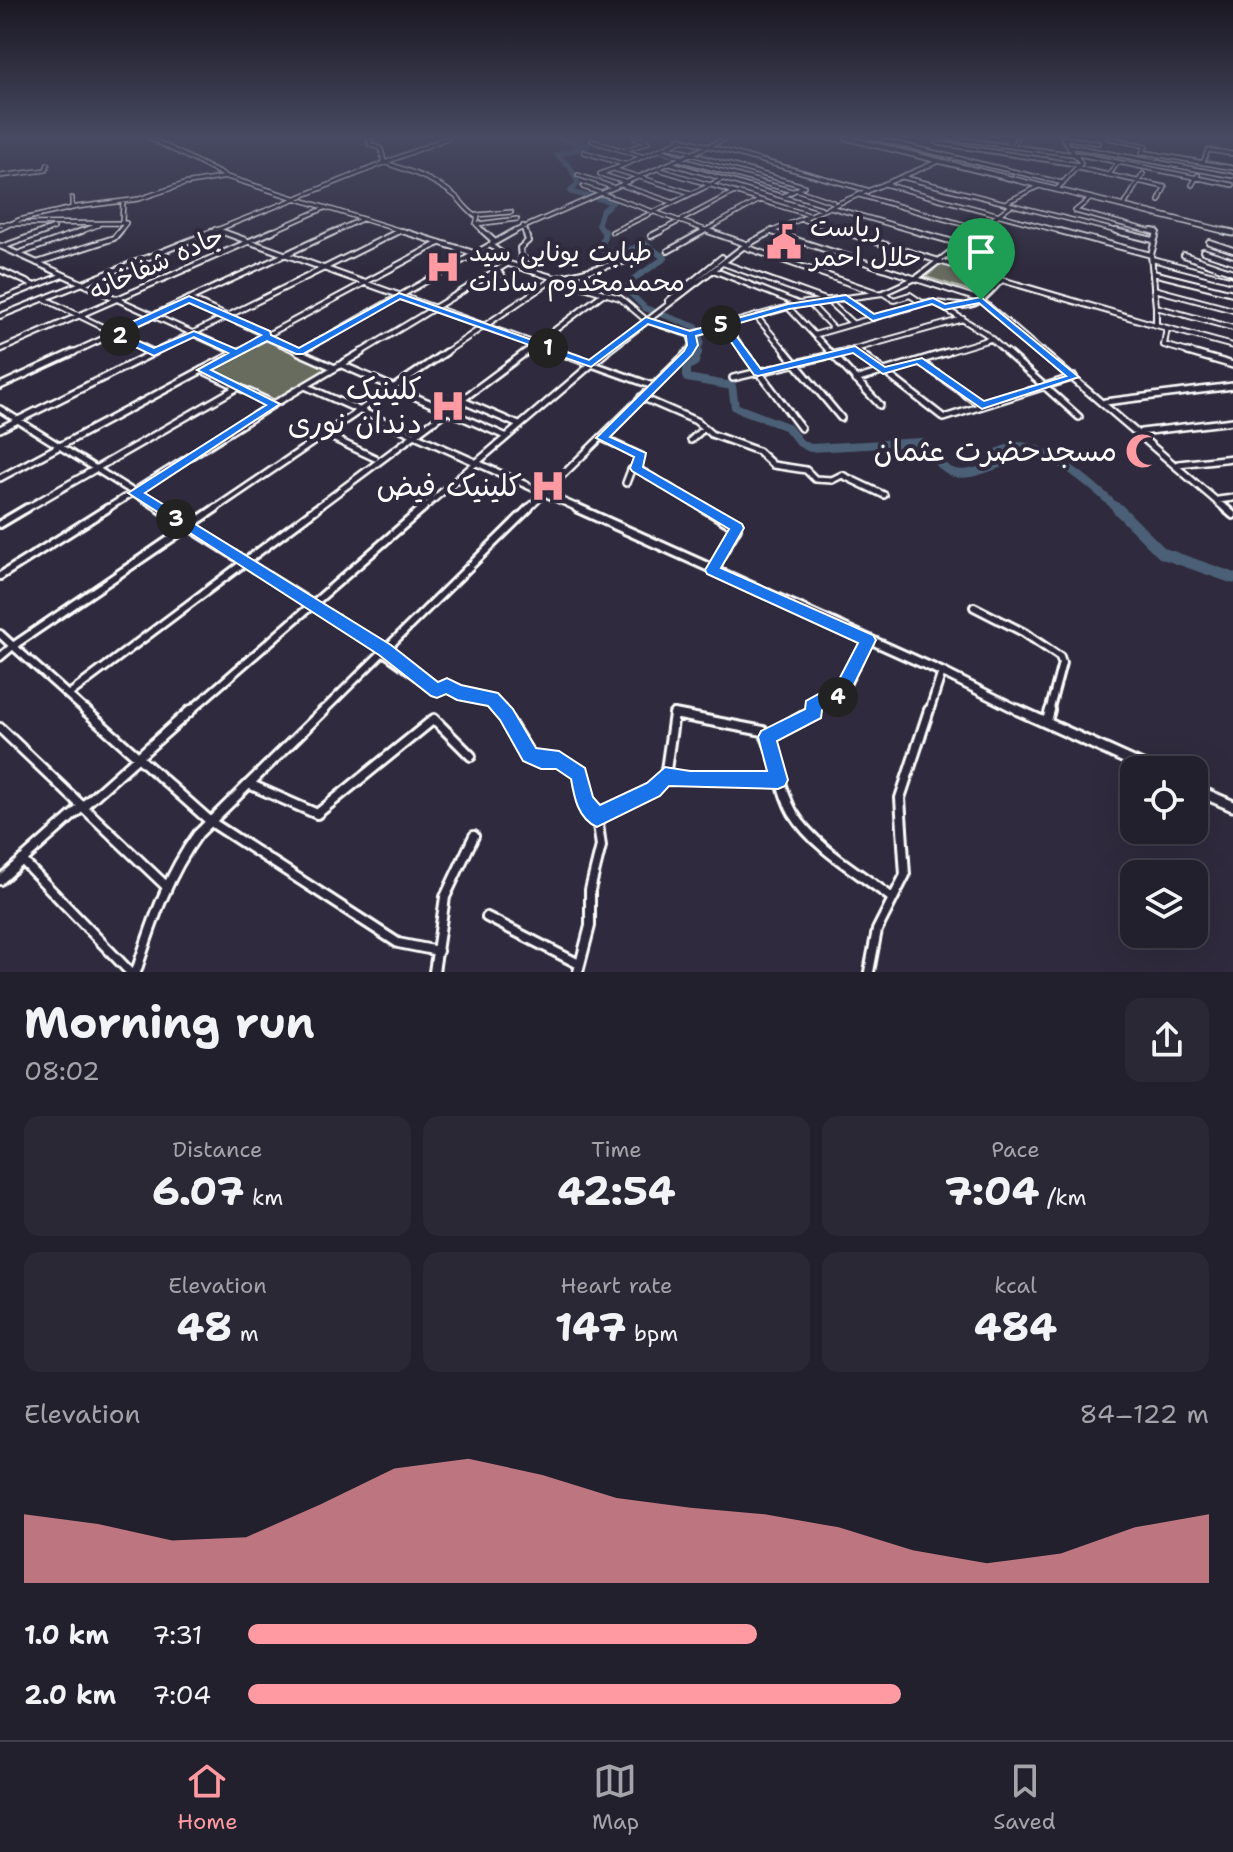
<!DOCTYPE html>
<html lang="en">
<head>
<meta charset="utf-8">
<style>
  :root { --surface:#23202e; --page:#2b2836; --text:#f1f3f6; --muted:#a3a3aa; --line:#403e4a; --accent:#ff9aa2 }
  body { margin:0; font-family:"Shantell Sans","Playpen Sans Arabic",sans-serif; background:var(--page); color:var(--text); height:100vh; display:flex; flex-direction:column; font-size:30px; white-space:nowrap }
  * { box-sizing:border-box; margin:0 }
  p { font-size:26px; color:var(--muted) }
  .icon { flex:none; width:44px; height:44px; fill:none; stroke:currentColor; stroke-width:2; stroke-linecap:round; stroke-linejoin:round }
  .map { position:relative; height:972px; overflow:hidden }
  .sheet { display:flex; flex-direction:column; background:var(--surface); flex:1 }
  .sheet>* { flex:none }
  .controls { position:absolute; left:1120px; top:756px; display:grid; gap:16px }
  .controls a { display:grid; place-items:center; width:88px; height:88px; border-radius:16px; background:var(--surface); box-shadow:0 8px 32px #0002,0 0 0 2px var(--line); font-size:40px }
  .pin { position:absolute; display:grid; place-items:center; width:68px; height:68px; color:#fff; margin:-82px -34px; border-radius:50% 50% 50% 0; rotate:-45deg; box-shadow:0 0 8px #0007 }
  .pin .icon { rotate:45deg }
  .km { position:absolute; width:40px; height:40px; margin:-20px; border-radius:50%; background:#222; color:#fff; font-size:22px; line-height:40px; text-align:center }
  .round { display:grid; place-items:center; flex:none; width:84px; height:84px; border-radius:16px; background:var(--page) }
  .head { display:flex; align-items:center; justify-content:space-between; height:136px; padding:0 24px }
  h1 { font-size:44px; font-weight:700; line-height:60px }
  .figures { display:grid; grid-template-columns:repeat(3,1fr); gap:12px; height:136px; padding:8px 24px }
  .figures div { display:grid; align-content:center; border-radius:16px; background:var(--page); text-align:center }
  .figures b { font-size:40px; font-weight:700 }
  .figures small { font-size:22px; font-weight:400 }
  .figures p { font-size:22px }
  .chart { height:224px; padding:16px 24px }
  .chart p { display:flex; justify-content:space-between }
  .chart svg { width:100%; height:144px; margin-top:8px; fill:var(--accent); opacity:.7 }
  ul { padding:0 24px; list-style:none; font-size:26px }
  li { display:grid; grid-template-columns:128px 96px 1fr; align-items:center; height:60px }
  li i { height:20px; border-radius:10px; background:var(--accent) }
  .tabs { display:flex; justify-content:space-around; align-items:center; height:112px; border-top:2px solid var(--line); background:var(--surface); font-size:22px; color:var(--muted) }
  .tabs a { display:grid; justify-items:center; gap:4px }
  .tabs .on { color:var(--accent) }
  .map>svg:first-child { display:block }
  .green { fill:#676c5f; stroke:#b3b6af; stroke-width:2 }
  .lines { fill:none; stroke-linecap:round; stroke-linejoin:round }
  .river-far3 { stroke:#4b6076; stroke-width:5 }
  .river-far2 { stroke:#4b6076; stroke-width:6 }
  .river-far1 { stroke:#4b6076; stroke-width:8 }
  .river { stroke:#4b6076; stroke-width:11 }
  .minor-far4-casing { stroke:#fff; stroke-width:6 }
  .minor-far3-casing { stroke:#fff; stroke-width:8 }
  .minor-far2-casing { stroke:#fff; stroke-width:10 }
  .minor-far1-casing { stroke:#fff; stroke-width:12 }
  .minor-casing { stroke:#fff; stroke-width:14 }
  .major-far3-casing { stroke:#fff; stroke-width:8 }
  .major-far2-casing { stroke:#fff; stroke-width:10 }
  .major-far1-casing { stroke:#fff; stroke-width:13 }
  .major-casing { stroke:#fff; stroke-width:15 }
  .highway-far1-casing { stroke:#fff; stroke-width:7 }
  .highway-casing { stroke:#fff; stroke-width:9 }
  .minor-far4 { stroke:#2f2a3d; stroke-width:3 }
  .minor-far3 { stroke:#2f2a3d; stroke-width:4 }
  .minor-far2 { stroke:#2f2a3d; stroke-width:5 }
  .minor-far1 { stroke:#2f2a3d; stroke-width:6 }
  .minor { stroke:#2f2a3d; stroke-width:8 }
  .major-far3 { stroke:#2f2a3d; stroke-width:4 }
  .major-far2 { stroke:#2f2a3d; stroke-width:5 }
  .major-far1 { stroke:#2f2a3d; stroke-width:7 }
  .major { stroke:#2f2a3d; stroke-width:9 }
  .highway-far1 { stroke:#2f2a3d; stroke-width:4 }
  .highway { stroke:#2f2a3d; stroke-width:5 }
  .route { fill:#1a73e8; stroke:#fff; stroke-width:2; fill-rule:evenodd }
  .labels { text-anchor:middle; stroke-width:8; stroke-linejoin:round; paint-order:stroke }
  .far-poi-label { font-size:26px; fill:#fff; stroke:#2f2a3d; text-anchor:start }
  .far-street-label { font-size:26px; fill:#fff; stroke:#2f2a3d }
  .poi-label { font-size:30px; fill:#fff; stroke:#2f2a3d; text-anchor:end }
</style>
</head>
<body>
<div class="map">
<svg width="1233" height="972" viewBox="0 0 1233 972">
  <rect width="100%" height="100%" fill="#2f2a3d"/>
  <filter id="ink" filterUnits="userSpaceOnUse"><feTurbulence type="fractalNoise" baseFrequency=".0125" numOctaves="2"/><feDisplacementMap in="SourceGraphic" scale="16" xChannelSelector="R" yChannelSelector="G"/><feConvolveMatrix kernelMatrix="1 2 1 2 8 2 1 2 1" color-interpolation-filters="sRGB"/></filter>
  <g filter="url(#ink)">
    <path class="green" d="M941,263L992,279L977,293L926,277Z
      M265,339L332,369L274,404L206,370Z"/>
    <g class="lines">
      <path class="river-far3" d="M557,138L588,146L557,155L570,167L578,183L570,192L613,202L602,211L598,224L604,233"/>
      <path class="river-far2" d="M605,231L601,249L619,254L645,244L665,258L629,282L628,291L645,308L696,327L701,341L697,354"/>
      <path class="river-far1" d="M698,352L695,362L687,367V378L732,386L735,407L787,427L800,443L810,448L922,442C931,447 933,453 939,462C953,483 980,471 999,464V452C1004,450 1012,447 1017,446C1048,445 1098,490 1119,510"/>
      <path class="river" d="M1117,508L1162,553L1233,578"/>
      <g class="minor-far4-casing">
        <path id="minor-far4" d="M150,138L227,177L408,233
          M368,138L371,141L369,144L381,149L384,161
          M635,138L647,141
          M679,138L867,190
          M873,138L1063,183
          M948,138L1078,155
          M1066,138L1098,143
          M1109,138L1146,146L1142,153
          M592,141L641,156
          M937,143L1080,165
          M1070,146L1233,176
          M669,147L690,152
          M1013,147L1017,138
          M626,150L648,142
          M660,150L681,157
          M584,152L623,164
          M1143,152L1233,168
          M691,154L804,186L783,196
          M1077,154L1233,185
          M679,159L792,191
          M383,162C407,170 434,179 454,195C464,203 467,212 478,217L476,224L485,233
          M670,163L821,208
          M1203,163L1208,150L1233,154
          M1077,168L1165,187L1159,201
          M614,169L682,140
          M658,169L809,215
          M578,175L612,187
          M1109,175L1118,162
          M0,176L46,170L48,164
          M902,177L1124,233
          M625,182L600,174L613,169L691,193
          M884,184L1067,233
          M621,185L672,202
          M1192,185L1198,175
          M583,187L714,233
          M798,190L833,202
          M1056,190L1081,163L1063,138
          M859,195L980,229
          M72,198V208
          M1091,198L1075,211L1157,233
          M1005,203L1039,186
          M1125,204L1143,174
          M830,207L921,233
          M477,215L511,212
          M801,219L846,233
          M122,223L123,201
          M0,224L126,223L118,233
          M477,224L517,219
          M523,226L525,233
          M0,229L19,220L77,207L139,199L184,184L227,177
          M215,229L226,233
          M612,232L722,179
          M41,233L54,228
          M77,233L98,225
          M209,233L447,138
          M268,233L325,208
          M332,233L362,219
          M395,233L399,231
          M511,233L727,138
          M657,233L734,192
          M701,233L760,200
          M768,233L939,161
          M975,233L1011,205"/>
      </g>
      <g class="minor-far3-casing">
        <path id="minor-far3" d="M220,231L563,354
          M402,231L620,298L646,320L690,335L799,304L883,293L894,300L910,295L922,303C941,300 959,312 978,302C988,297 994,287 1002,280L1156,325V307L1233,328
          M483,231L494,241
          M525,231L528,241L520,248L521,257L526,260
          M708,231L746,244
          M840,231L1002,280
          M914,231L961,244
          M1060,231L1151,255
          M1116,231L1153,240
          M1152,231L1157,232L1151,255L1156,307
          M772,232L981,300L1044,354
          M651,236L661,231
          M1209,242L1233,250
          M490,245L505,256L504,263
          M2,247L46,231
          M745,247L875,292
          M668,251L704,231
          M1203,251L1233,261
          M18,254L82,231
          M1184,255L1233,272
          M1152,259L1233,280
          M37,263L114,238L120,231
          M723,263L828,301L852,323
          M0,270L35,286
          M497,270L503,277
          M713,270L796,303
          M1153,273L1233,293
          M558,278L638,258
          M1154,289L1233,310
          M883,293L918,277L978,231
          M45,299L154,352
          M189,299L267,335
          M847,299L873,318
          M0,300L63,275
          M668,301L722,257
          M809,303L834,329
          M788,307L832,354
          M944,308L985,333L1008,354
          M0,316L214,231
          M756,316L788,354
          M724,325L746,354
          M1156,325L1233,346
          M1167,328L1164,345L1195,354
          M267,335L439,243
          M814,335L921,304
          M855,349L861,354
          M0,350L273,231
          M300,352L515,231
          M70,354L336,231
          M151,354L399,231
          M358,354L507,264
          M443,354L555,278
          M523,354L604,293
          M604,354L743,247L772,231
          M686,354L693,345L690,335
          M837,354L963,319
          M941,354L990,339"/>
      </g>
      <g class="minor-far2-casing">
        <path id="minor-far2" d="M558,352L653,386
          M744,352L801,428
          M786,352L841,418
          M830,352L880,405
          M859,352L944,418L1074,377
          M1006,352L1079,417
          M1042,352L1227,510
          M1188,352L1233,365
          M919,361L982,406
          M342,365L505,436
          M335,368L362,352
          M733,378L844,352
          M855,380L948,352
          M0,386L74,352
          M641,397L696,421L711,434L758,451L773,465L806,470L815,479L832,480L842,475L884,495
          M463,401L519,425
          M1105,402L1233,386
          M0,409L162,510
          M0,429L155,352
          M1141,432L1233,421
          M326,435L375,458
          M602,438L641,456L636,468L707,510
          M691,440L703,429
          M1178,464L1233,458
          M0,478L202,370
          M626,483L631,470L636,468
          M1218,500L1233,498
          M24,510L238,387
          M105,510L274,404
          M213,510L446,352
          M314,510L526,352
          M421,510L606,352
          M527,510L688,352"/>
      </g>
      <g class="minor-far1-casing">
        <path id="minor-far1" d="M159,508L385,650
          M704,508L737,528L713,569
          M1225,508L1233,515
          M0,524L27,508
          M0,576L108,508
          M974,607L1023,632L1060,657L1062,663L1049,712
          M0,634L13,646L0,657
          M384,652L437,690L447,685C468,700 486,692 504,712
          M68,695L317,508
          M87,712L13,646L216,508
          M189,712L423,508
          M322,712L529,508
          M815,712L813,706L830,696L839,698L868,640
          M929,712L942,672"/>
      </g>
      <g class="minor-casing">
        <path id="minor" d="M85,710L211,822L398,943L438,951
          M502,710L530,755L541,760H559L579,774L585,801L597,817L601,846L590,890V926L578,972
          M1047,721L1050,710
          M0,728L166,886
          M767,737L814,710
          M665,777L778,780
          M249,784L317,814L434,719L471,756
          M597,817L654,789L665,777L674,714L763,731C778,756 778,787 793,813C815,849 860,873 892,898
          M22,860L130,972
          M0,880L191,710
          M487,917L579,964
          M136,972C152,923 167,876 198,834L324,710
          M434,972L445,897L474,836
          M869,972L877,930L905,875L900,798L929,710"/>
      </g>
      <g class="major-far3-casing">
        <path id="major-far3" d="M0,246L236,353
          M233,354L266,337L304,354"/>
      </g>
      <g class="major-far2-casing">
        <path id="major-far2" d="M299,352L335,368
          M202,370L274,404L335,368
          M202,370L237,352
          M305,386L582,510"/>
      </g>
      <g class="major-far1-casing">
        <path id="major-far1" d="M577,508L942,672L1022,712"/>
      </g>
      <g class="major-casing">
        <path id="major" d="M1018,710L1151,770
          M1194,789L1233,806"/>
      </g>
      <g class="highway-far1-casing">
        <path id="highway-far1" d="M846,138L1232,233"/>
      </g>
      <g class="highway-casing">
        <path id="highway" d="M1224,231L1233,233"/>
      </g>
      <use href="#minor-far4" class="minor-far4"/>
      <use href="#minor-far3" class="minor-far3"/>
      <use href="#minor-far2" class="minor-far2"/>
      <use href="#minor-far1" class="minor-far1"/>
      <use href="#minor" class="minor"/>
      <use href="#major-far3" class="major-far3"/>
      <use href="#major-far2" class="major-far2"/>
      <use href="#major-far1" class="major-far1"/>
      <use href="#major" class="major"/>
      <use href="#highway-far1" class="highway-far1"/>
      <use href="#highway" class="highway"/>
    </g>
  </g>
  <linearGradient id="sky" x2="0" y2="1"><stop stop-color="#1a1722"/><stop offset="0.5" stop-color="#474a62"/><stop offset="1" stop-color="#474a62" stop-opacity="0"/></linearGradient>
  <rect width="1233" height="274" fill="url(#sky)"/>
  <path class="route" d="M399,293L589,360L646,317L690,331L788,304L846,295L874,314L933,298L945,304L981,297L1079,377L982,409L917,364L883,374L853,353L758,376L754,375L722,329L696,336L698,345L692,355L610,437L646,453L643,467L742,524L744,528L721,568L873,635L876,640L845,703L832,704L822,710L821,718L777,741L788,780L785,786L778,789L669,786L660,796L597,827C578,819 574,797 571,779L556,769H541L523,761L500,720L488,706L457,700L446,694L437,698L431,696L379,655L128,493L266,405L197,370L228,353L194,337L154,356L112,336V331L189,296L270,331L271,335L299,348ZM400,299L591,367L648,324L686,336L687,345L684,351L596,438L634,457L630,468L632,471L729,529L705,570L707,574L858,643L834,689L824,691L806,701L805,709L761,731L758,737L767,771H690L665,767L647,783L600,805L593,797L585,768L559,751L536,748L513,709L498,693L461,685L447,678L438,682L391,645L145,493L280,404L211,370L267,341L296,354H303ZM844,301L873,321L932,304L944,310L979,303L1066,376L984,401L922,358L885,367L855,346L761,369L729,326L789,309ZM189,303L261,335L236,349L194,331L154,348L123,334Z"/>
  <defs>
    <g id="civic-bare" transform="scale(2.76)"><path d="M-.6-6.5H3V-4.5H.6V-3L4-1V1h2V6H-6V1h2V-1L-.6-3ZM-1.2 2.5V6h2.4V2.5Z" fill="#ff9aa2" stroke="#2f2a3d" stroke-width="2.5" paint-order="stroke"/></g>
    <g id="hospital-bare" transform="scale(2.76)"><path d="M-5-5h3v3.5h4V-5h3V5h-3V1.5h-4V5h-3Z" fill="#ff9aa2" stroke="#2f2a3d" stroke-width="2.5" paint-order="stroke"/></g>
    <g id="mosque-bare" transform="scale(2.76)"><path d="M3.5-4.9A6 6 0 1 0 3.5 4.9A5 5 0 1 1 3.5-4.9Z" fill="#ff9aa2" stroke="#2f2a3d" stroke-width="2.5" paint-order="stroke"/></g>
  </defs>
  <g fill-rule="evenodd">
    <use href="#civic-bare" x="784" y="242"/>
    <use href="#hospital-bare" x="443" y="267"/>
    <use href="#hospital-bare" x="448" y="406"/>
    <use href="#mosque-bare" x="1143" y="451"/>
    <use href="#hospital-bare" x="548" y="486"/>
  </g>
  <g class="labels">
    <g class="far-poi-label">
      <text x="810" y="236">ریاست<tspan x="810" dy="30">حلال احمر</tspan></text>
      <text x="469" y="261">طبابت یونایی سید<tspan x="469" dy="30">محمدمخدوم سادات</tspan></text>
    </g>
    <g class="far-street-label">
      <text transform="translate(156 263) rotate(-24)" y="9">جاده شفاخانه</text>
    </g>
    <g class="poi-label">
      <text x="422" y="399">کلینیک<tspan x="422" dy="34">دندان نوری</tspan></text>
      <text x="1117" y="461">مسجدحضرت عثمان</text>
      <text x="522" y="496">کلینیک فیض</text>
    </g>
  </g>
</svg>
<div class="controls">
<a><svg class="icon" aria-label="locate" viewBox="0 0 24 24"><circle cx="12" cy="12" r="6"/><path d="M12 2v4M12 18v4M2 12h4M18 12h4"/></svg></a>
<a><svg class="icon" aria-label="layers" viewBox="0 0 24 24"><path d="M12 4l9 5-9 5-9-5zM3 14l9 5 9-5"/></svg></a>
</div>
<div class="pin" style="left:981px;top:300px;background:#1e9e55"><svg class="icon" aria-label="arrive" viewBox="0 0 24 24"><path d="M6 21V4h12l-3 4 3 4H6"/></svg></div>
<b class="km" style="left:548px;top:348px">1</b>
<b class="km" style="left:120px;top:336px">2</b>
<b class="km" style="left:176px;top:519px">3</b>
<b class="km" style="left:838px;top:697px">4</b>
<b class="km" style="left:721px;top:325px">5</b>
</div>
<section class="sheet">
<div class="head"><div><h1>Morning run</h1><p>08:02</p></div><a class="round"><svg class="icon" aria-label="share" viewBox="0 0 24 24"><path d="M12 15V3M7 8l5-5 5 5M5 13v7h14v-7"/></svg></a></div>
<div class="figures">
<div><p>Distance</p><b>6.07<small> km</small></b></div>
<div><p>Time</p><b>42:54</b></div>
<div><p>Pace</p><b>7:04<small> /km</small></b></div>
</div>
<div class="figures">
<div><p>Elevation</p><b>48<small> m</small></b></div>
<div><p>Heart rate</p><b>147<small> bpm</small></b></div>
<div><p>kcal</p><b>484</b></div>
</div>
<div class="chart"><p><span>Elevation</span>84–122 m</p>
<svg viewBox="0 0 160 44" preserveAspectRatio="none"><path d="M0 44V23L10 26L20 31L30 30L40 20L50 9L60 6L70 11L80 18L90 21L100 23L110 27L120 34L130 38L140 35L150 27L160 23V44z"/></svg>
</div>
<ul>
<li><b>1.0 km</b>7:31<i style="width:53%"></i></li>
<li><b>2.0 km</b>7:04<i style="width:68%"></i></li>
</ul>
</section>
<nav class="tabs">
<a class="on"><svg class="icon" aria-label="home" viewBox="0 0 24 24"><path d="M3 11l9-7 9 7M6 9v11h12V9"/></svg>Home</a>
<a><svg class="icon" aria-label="map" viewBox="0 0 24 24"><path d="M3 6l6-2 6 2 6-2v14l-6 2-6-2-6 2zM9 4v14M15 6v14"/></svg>Map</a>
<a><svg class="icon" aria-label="saved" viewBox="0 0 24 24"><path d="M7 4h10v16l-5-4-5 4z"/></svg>Saved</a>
</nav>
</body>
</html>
